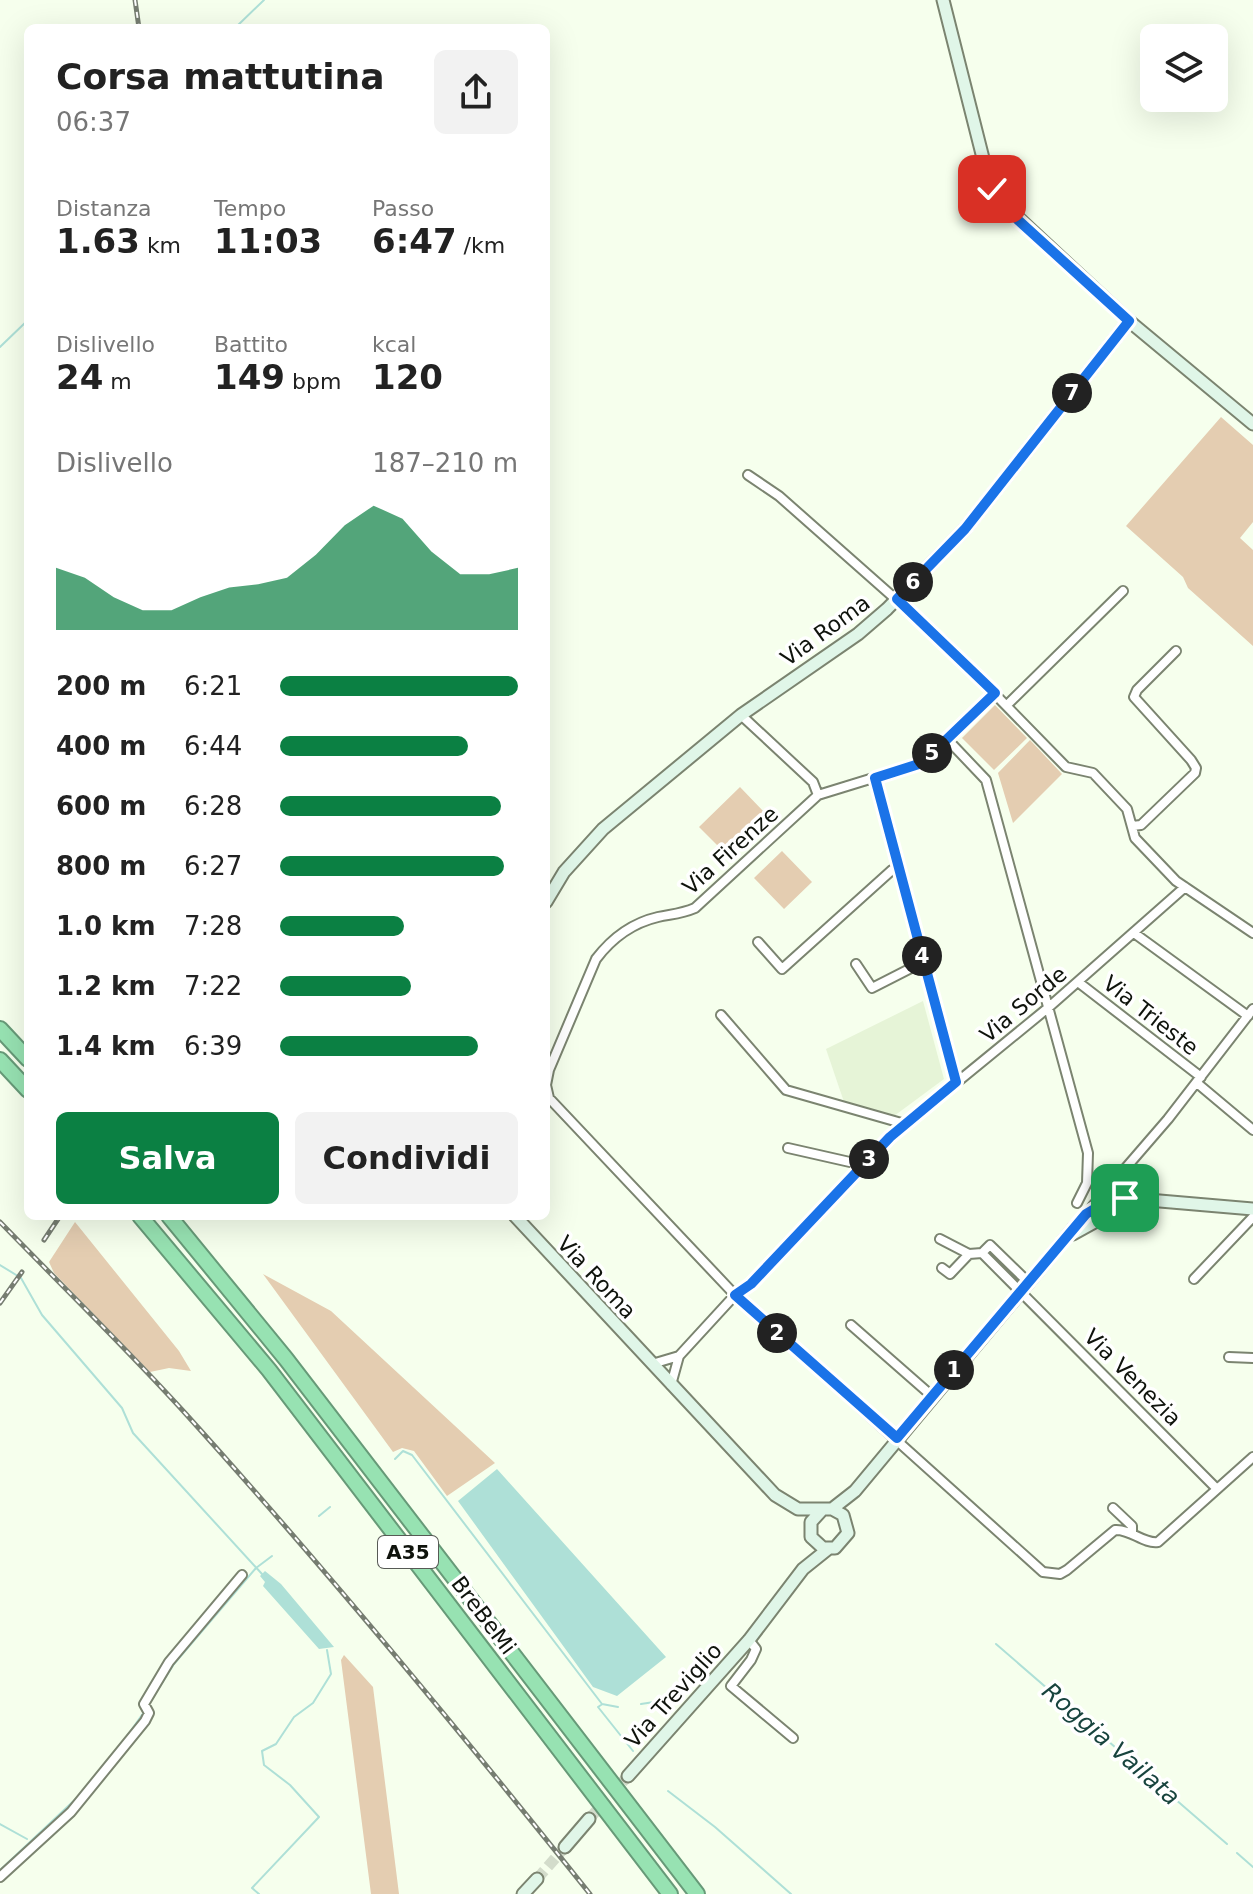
<!DOCTYPE html>
<html lang="it">
<head>
<meta charset="utf-8">
<style>
  :root { --surface:#fff; --page:#f2f2f2; --text:#222; --muted:#767676; --accent:#0b8043 }
  body { margin:0; font-family:"DejaVu Sans",sans-serif; background:var(--page); color:var(--text); height:100vh; display:flex; flex-direction:column; font-size:30px; white-space:nowrap }
  * { box-sizing:border-box; margin:0 }
  p { font-size:26px; color:var(--muted) }
  .icon { flex:none; width:44px; height:44px; fill:none; stroke:currentColor; stroke-width:2; stroke-linecap:round; stroke-linejoin:round }
  .map { position:relative; flex:1; overflow:hidden }
  .panel { position:absolute; left:24px; top:24px; width:526px; height:1196px; display:flex; flex-direction:column; background:var(--surface); border-radius:12px; box-shadow:0 8px 32px #0002 }
  .panel>* { flex:none }
  .tools { position:absolute; left:1140px; top:24px; display:grid; gap:16px }
  .tools a { display:grid; place-items:center; width:88px; height:88px; border-radius:12px; background:var(--surface); box-shadow:0 8px 32px #0002; font-size:40px }
  .pin { position:absolute; display:grid; place-items:center; width:68px; height:68px; color:#fff; margin:-34px; border-radius:16px; box-shadow:0 4px 12px #0006 }
  .km { position:absolute; width:40px; height:40px; margin:-20px; border-radius:50%; background:#222; color:#fff; font-size:22px; line-height:40px; text-align:center }
  .round { display:grid; place-items:center; flex:none; width:84px; height:84px; border-radius:12px; background:var(--page) }
  .summary { display:flex; align-items:center; justify-content:space-between; height:136px; padding:0 32px }
  h1 { font-size:36px; font-weight:600; line-height:60px }
  .metrics { display:grid; grid-template-columns:repeat(3,1fr); gap:12px; height:136px; padding:8px 32px }
  .metrics div { display:grid; align-content:center }
  .metrics b { font-size:34px; font-weight:600 }
  .metrics small { font-size:22px; font-weight:400 }
  .metrics p { font-size:22px }
  .chart { height:224px; padding:16px 32px }
  .chart p { display:flex; justify-content:space-between }
  .chart svg { width:100%; height:144px; margin-top:8px; fill:var(--accent); opacity:.7 }
  .primary-button { display:flex; gap:16px; margin-top:auto; padding:16px 32px }
  .primary-button a { flex:1; height:92px; border-radius:12px; background:var(--accent); color:#fff; font-size:32px; font-weight:600; line-height:92px; text-align:center }
  .primary-button a+a { background:var(--page); color:var(--text) }
  ul { padding:0 32px; list-style:none; font-size:26px }
  li { display:grid; grid-template-columns:128px 96px 1fr; align-items:center; height:60px }
  li i { height:20px; border-radius:10px; background:var(--accent) }
  .map>svg:first-child { display:block }
  .built { fill:#e6f4d7 }
  .green { fill:#e4cdb1 }
  .water { fill:#aee0d7 }
  .lines { fill:none; stroke-linecap:round; stroke-linejoin:round }
  .stream { stroke:#aee0d7; stroke-width:2 }
  .secondary-tunnel { stroke:#d3dccb; stroke-width:11; stroke-dasharray:11 5.5; stroke-linecap:butt }
  .street-casing { stroke:#7b8470; stroke-width:12 }
  .secondary-casing { stroke:#7b8470; stroke-width:15 }
  .highway-casing { stroke:#679a78; stroke-width:18 }
  .street { stroke:#fff; stroke-width:8 }
  .secondary { stroke:#e0f6e8; stroke-width:11 }
  .highway { stroke:#97e2b2; stroke-width:14 }
  .rail-casing { stroke:#767d71; stroke-width:5 }
  .rail { stroke:#fff; stroke-width:2; stroke-dasharray:6; stroke-linecap:butt }
  .route-casing { stroke:#fff; stroke-width:16 }
  .route { stroke:#1a73e8; stroke-width:10 }
  .labels { text-anchor:middle; stroke-width:7; stroke-linejoin:round; paint-order:stroke }
  .shield { fill:#fff; stroke:#575a55; stroke-width:2 }
  .shield-label { font-size:20px; font-weight:bold; fill:#0f130c }
  .street-label { font-size:22px; fill:#0f130c; stroke:#fff }
  .water-label { font-size:24px; font-style:italic; fill:#18443e; stroke:#fff }
</style>
</head>
<body>
<div class="map">
<svg width="1253" height="1894" viewBox="0 0 1253 1894">
  <rect width="100%" height="100%" fill="#f6ffed"/>
  <path class="built" d="M923,1001L944,1079L894,1116L844,1102L826,1049Z"/>
  <path class="green" d="M1221,417L1253,445V522L1240,538L1253,550V646L1188,588L1183,577L1126,526Z
    M995,705L1027,738L994,770L962,738Z
    M1030,740L1062,774L1013,823L998,773Z
    M740,787L767,815L726,854L699,827Z
    M782,851L812,882L784,909L754,878Z
    M75,1222L179,1351L191,1371L169,1368L150,1372L54,1273L49,1262Z
    M263,1274L331,1311L495,1463L447,1496L414,1451L402,1448L393,1452Z
    M344,1655L373,1687L399,1894H371L341,1660Z"/>
  <path class="water" d="M497,1469L666,1657L617,1696L593,1687L458,1501Z
    M265,1571L281,1584L334,1647L319,1649L263,1586L265,1582L260,1576Z"/>
  <g class="lines">
    <path class="stream" d="M235,28L264,0
      M0,347L28,320
      M0,1265L21,1278L42,1315L122,1408L133,1433L262,1574
      M395,1459L403,1451L412,1455L602,1704L618,1707
      M319,1516L330,1507
      M996,1644L1227,1844
      M641,1704L680,1698
      M601,1705L598,1707L633,1751
      M147,1707L174,1664L256,1568L272,1556
      M120,1746L144,1712
      M668,1791L715,1827L791,1894
      M0,1824L27,1839
      M1237,1853L1253,1867
      M0,1870L81,1794
      M259,1894L252,1888L319,1817L290,1785L264,1765L262,1751L276,1744L294,1717L313,1703L331,1674L327,1650"/>
    <path class="secondary-tunnel" d="M589,1819L628,1776
      M537,1879L565,1847"/>
    <g class="street-casing">
      <path id="street" d="M748,475L779,496L943,641L1066,767L1093,773L1127,809L1135,838L1176,881L1253,933
        M995,693L922,763L818,795L695,908C681,914 672,914 658,917C632,923 612,938 596,959L549,1070L546,1085L549,1098L735,1295L1043,1572L1060,1574L1067,1570L1115,1530C1131,1529 1143,1544 1158,1542L1253,1457
        M1007,705L1123,591
        M741,715L813,782L818,795
        M947,739L986,780L1088,1153L1087,1183L1077,1203
        M875,778L956,1082
        M1132,826L1141,825L1195,773L1196,768L1191,760L1134,697L1137,690L1176,651
        M1134,933L1248,1016
        M758,942L782,969L892,870L899,868
        M856,964L872,988L923,962
        M1078,982L1201,1077
        M721,1015L786,1090L905,1124
        M1197,1083L1253,1130
        M788,1148L863,1165
        M1123,1173L1125,1187L1135,1197
        M1092,1207L1168,1119L1253,1009
        M940,1239L969,1254
        M942,1268L950,1274L969,1254L982,1253
        M1194,1279L1253,1217
        M1029,1283L990,1245L982,1253L1217,1489
        M851,1325L932,1396
        M1229,1357L1253,1358
        M652,1364L679,1356L735,1295L751,1284L890,1137L1049,1007L1185,887
        M671,1385L679,1356
        M1113,1508L1132,1526V1533
        M749,1640L756,1649L751,1660L731,1686L793,1738
        M0,1877L71,1812L145,1721L149,1713L144,1704L169,1662L242,1575"/>
    </g>
    <g class="secondary-casing">
      <path id="secondary" d="M943,0L986,170L999,200L1129,321L1253,424
        M546,902L564,872L603,829L741,715L858,634L887,609L965,529L1129,321
        M515,1216L775,1495L798,1509H832L843,1515L848,1533L835,1548H823L811,1537V1522L822,1510
        M1073,1234L1111,1213L1153,1204
        M832,1509L855,1491L1073,1229L1097,1206L1125,1198L1253,1209
        M628,1776L749,1640L803,1569L828,1549
        M565,1847L589,1819
        M523,1894L537,1879"/>
    </g>
    <g class="highway-casing">
      <path id="highway" d="M0,1029L28,1059
        M0,1060L28,1090
        M140,1216L269,1370L670,1894
        M169,1216L286,1359L697,1894"/>
    </g>
    <use href="#street" class="street"/>
    <use href="#secondary" class="secondary"/>
    <use href="#highway" class="highway"/>
    <g class="rail-casing">
      <path id="rail" d="M135,0L139,28
        M0,1222C62,1286 126,1348 185,1413C326,1569 459,1730 590,1894
        M44,1240L60,1216
        M0,1303L22,1272"/>
    </g>
    <use href="#rail" class="rail"/>
  </g>
  <g class="lines">
    <g class="route-casing">
      <path id="route" d="M992,189L1018,220L1129,321L965,529L897,599L995,693L922,763L875,778L956,1082L890,1137L751,1284L735,1295L897,1438L1086,1214L1108,1201L1125,1198"/>
    </g>
    <use href="#route" class="route"/>
  </g>
  <g class="labels">
    <rect class="shield" x="378" y="1536" width="60" height="32" rx="6"/>
    <g class="shield-label">
      <text x="408" y="1559">A35</text>
    </g>
    <g class="street-label">
      <text transform="translate(825 630) rotate(-36)" y="8">Via Roma</text>
      <text transform="translate(730 850) rotate(-42)" y="8">Via Firenze</text>
      <text transform="translate(1023 1004) rotate(-40)" y="8">Via Sorde</text>
      <text transform="translate(1151 1015) rotate(38)" y="8">Via Trieste</text>
      <text transform="translate(597 1277) rotate(47)" y="8">Via Roma</text>
      <text transform="translate(1133 1377) rotate(45)" y="8">Via Venezia</text>
      <text transform="translate(484 1615) rotate(53)" y="8">BreBeMi</text>
      <text transform="translate(673 1695) rotate(-48)" y="8">Via Treviglio</text>
    </g>
    <g class="water-label">
      <text transform="translate(1111 1744) rotate(41)" y="8">Roggia Vailata</text>
    </g>
  </g>
</svg>
<div class="tools">
<a><svg class="icon" aria-label="layers" viewBox="0 0 24 24"><path d="M12 4l9 5-9 5-9-5zM3 14l9 5 9-5"/></svg></a>
</div>
<div class="pin" style="left:1125px;top:1198px;background:#1e9e55"><svg class="icon" aria-label="arrive" viewBox="0 0 24 24"><path d="M6 21V4h12l-3 4 3 4H6"/></svg></div>
<div class="pin" style="left:992px;top:189px;background:#d93025"><svg class="icon" aria-label="check" viewBox="0 0 24 24"><path d="M5 12l5 5 9-10"/></svg></div>
<b class="km" style="left:954px;top:1370px">1</b>
<b class="km" style="left:777px;top:1333px">2</b>
<b class="km" style="left:869px;top:1159px">3</b>
<b class="km" style="left:922px;top:956px">4</b>
<b class="km" style="left:932px;top:753px">5</b>
<b class="km" style="left:913px;top:582px">6</b>
<b class="km" style="left:1072px;top:393px">7</b>
<section class="panel">
<div class="summary"><div><h1>Corsa mattutina</h1><p>06:37</p></div><a class="round"><svg class="icon" aria-label="share" viewBox="0 0 24 24"><path d="M12 15V3M7 8l5-5 5 5M5 13v7h14v-7"/></svg></a></div>
<div class="metrics">
<div><p>Distanza</p><b>1.63<small> km</small></b></div>
<div><p>Tempo</p><b>11:03</b></div>
<div><p>Passo</p><b>6:47<small> /km</small></b></div>
</div>
<div class="metrics">
<div><p>Dislivello</p><b>24<small> m</small></b></div>
<div><p>Battito</p><b>149<small> bpm</small></b></div>
<div><p>kcal</p><b>120</b></div>
</div>
<div class="chart"><p><span>Dislivello</span>187–210 m</p>
<svg viewBox="0 0 160 44" preserveAspectRatio="none"><path d="M0 44V25L10 28L20 34L30 38L40 38L50 34L60 31L70 30L80 28L90 21L100 12L110 6L120 10L130 20L140 27L150 27L160 25V44z"/></svg>
</div>
<ul>
<li><b>200 m</b>6:21<i style="width:100%"></i></li>
<li><b>400 m</b>6:44<i style="width:79%"></i></li>
<li><b>600 m</b>6:28<i style="width:93%"></i></li>
<li><b>800 m</b>6:27<i style="width:94%"></i></li>
<li><b>1.0 km</b>7:28<i style="width:52%"></i></li>
<li><b>1.2 km</b>7:22<i style="width:55%"></i></li>
<li><b>1.4 km</b>6:39<i style="width:83%"></i></li>
</ul>
<div class="primary-button"><a>Salva</a><a>Condividi</a></div>
</section>
</div>
</body>
</html>
